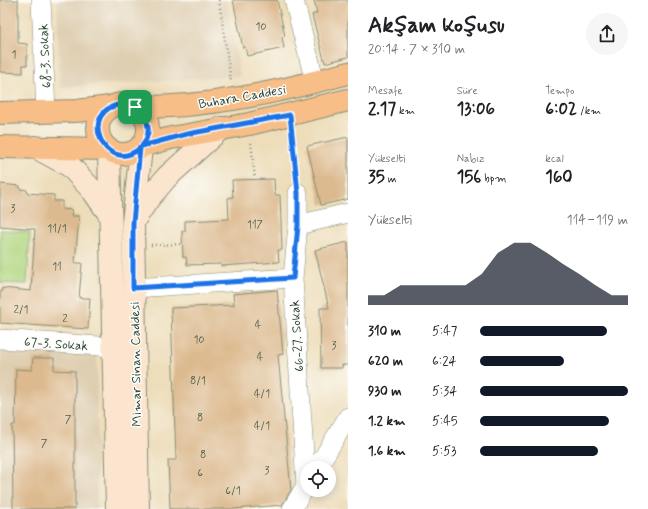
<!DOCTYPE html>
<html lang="tr">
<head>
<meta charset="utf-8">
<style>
  :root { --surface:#fff; --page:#f6f6f6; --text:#202124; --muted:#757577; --accent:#111827 }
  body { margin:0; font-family:Mynerve,sans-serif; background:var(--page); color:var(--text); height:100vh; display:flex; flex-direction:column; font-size:15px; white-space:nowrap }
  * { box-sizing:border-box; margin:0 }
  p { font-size:13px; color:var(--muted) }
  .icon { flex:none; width:22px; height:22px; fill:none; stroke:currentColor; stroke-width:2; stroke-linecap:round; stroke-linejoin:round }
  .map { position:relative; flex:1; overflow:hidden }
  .sheet { display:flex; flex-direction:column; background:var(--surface); width:300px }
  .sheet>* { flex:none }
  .buttons { position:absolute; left:300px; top:461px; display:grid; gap:8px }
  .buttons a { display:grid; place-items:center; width:36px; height:36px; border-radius:50%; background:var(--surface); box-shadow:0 2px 10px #0003; font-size:20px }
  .pin { position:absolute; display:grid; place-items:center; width:34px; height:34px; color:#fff; margin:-17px; border-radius:8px; box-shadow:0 2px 6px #0006 }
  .round { display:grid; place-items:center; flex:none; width:42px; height:42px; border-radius:21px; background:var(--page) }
  .head { display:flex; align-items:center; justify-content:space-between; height:68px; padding:0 20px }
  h1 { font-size:22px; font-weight:800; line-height:30px }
  .figures { display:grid; grid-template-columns:repeat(3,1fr); gap:6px; height:68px; padding:4px 20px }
  .figures div { display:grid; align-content:center }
  .figures b { font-size:17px; font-weight:800 }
  .figures small { font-size:11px; font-weight:400 }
  .figures p { font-size:11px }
  .chart { height:112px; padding:8px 20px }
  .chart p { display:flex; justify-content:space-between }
  .chart svg { width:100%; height:72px; margin-top:4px; fill:var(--accent); opacity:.7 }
  ul { padding:0 20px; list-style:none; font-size:13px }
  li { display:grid; grid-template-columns:64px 48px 1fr; align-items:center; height:30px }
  li i { height:10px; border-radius:5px; background:var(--accent) }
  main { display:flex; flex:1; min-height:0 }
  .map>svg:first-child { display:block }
  .built { fill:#dfcfb2 }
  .green { fill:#b0d680; stroke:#688a5a }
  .building { fill:#dcb98e }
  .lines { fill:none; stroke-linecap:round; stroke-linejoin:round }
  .street-casing { stroke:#868d77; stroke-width:20 }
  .secondary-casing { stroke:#868d77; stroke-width:24 }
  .primary-casing { stroke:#868d77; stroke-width:24 }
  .path { stroke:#868d77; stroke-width:2.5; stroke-dasharray:1 3; stroke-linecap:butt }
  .street { stroke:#fff; stroke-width:19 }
  .secondary { stroke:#fce5cf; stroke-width:22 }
  .primary { stroke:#f7be88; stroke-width:22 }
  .route-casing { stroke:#fff; stroke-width:8 }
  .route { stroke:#1a73e8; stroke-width:5 }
  .labels { text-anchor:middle; stroke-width:3; stroke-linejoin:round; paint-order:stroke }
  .number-label { font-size:11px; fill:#4e5c4a }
  .street-label { font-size:13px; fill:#1f3d34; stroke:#fdfcf7 }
</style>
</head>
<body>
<main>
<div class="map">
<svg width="348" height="509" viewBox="0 0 348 509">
  <rect width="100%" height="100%" fill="#fdfcf7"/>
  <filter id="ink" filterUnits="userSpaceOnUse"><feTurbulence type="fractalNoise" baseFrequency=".025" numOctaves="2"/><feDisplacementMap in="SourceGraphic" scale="8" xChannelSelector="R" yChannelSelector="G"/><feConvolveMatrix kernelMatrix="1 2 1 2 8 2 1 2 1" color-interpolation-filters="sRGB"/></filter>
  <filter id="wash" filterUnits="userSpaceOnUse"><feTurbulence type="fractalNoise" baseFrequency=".012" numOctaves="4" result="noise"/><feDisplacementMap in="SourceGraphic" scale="16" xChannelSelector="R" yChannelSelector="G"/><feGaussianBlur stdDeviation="0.9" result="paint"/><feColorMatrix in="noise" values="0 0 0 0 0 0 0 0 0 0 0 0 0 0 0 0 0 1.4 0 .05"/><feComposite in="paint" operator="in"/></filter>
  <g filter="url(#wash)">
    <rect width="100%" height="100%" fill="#edddba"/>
    <path class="built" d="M57,0H226L240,76L60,87Z
      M0,348L97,354V509H0Z"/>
    <path class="green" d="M0,230L30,232L27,284L0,283Z"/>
    <g id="blocks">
      <path class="building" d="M0,0H18V43L27,44V65H23V73L0,72Z
        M233,0H277L285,36L282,37L284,48L247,56L245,47L243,48Z
        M314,0H348V57L325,63L312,15L317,13Z
        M348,137V199L321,205L307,146Z
        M274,179L275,195H280L282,250H278L279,262L221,266V264L187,265L186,257H183L182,231H185V221L229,219L228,198L233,197L232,180Z
        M0,184L20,186V189L27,190V193L54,195V201H62V209L72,210L71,216H79L75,263H82L79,298H90L88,329L0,323V292H2V288L31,291L35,229L0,226Z
        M348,242V365H342V368H321L320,308H329L315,250Z
        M277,290L283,354L278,355L291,490L282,505L234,509H170L168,460H176L171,308L234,305L233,294Z
        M33,358H54V370L75,371V509H13L12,425H15L16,369L32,370Z"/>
    </g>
  </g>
  <g filter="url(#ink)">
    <use href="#blocks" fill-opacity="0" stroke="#868d77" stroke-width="1"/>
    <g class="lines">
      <g class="street-casing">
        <path id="street" d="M41,0L46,112
          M294,0L315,82
          M298,193V225L293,278L306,486
          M298,225L348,213
          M133,288L293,278
          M0,339L113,347
          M317,468L348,417
          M292,509L307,484"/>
      </g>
      <g class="secondary-casing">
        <path id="secondary" d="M35,147L70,166L93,191L110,215
          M109,150L117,509
          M134,220L149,198L167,177L221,128
          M138,509L133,223L141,148"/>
      </g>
      <g class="primary-casing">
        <path id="primary" d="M98 129a25 25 0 1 1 50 0a25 25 0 1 1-50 0Z
          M135,107C207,108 279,92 348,73
          M0,113L76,111L110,107
          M142,146L171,138L249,124L348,100
          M0,147L107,149"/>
      </g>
      <path class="path" d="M219,0L231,81
        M292,133L296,176
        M251,143L255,178
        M151,245L183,244"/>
      <use href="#street" class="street"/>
      <use href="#secondary" class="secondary"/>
      <use href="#primary" class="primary"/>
    </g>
  </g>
  <g class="lines" filter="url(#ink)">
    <g class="route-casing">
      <path id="route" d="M125,104C146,108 155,129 142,146L187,134L290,115L298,193V225L293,278L133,288V223L140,148C105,178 74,107 125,104Z"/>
    </g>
    <use href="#route" class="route"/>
  </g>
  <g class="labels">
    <g class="number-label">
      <text x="261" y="30">10</text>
      <text x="14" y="58">1</text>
      <text x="13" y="212">3</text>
      <text x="255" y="228">117</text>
      <text x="57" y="232">11/1</text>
      <text x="57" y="270">11</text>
      <text x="21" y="313">2/1</text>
      <text x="65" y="322">2</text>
      <text x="258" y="328">4</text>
      <text x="199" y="343">10</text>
      <text x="334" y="349">3</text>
      <text x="260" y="360">4</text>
      <text x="198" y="384">8/1</text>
      <text x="262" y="397">4/1</text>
      <text x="200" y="421">8</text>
      <text x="68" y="423">7</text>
      <text x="262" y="429">4/1</text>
      <text x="44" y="447">7</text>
      <text x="203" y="458">8</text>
      <text x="267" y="474">3</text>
      <text x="200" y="476">6</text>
      <text x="233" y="494">6/1</text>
    </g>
    <g class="street-label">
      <text transform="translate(44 56) rotate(-93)" y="5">68-3. Sokak</text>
      <text transform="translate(242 96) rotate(-10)" y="5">Buhara Caddesi</text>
      <text transform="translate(296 336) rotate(-94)" y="5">66-27. Sokak</text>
      <text transform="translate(56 343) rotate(4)" y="5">67-3. Sokak</text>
      <text transform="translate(135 364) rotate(-91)" y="5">Mimar Sinan Caddesi</text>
    </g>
  </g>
</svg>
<div class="buttons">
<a><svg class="icon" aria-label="locate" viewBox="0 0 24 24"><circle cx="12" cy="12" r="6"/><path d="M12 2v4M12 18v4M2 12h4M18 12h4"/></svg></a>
</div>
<div class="pin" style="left:135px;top:107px;background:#1e9e55"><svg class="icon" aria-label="arrive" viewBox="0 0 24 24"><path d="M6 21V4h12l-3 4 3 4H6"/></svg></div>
</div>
<section class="sheet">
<div class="head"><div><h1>Akşam koşusu</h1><p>20:14 · 7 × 310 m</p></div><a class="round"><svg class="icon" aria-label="share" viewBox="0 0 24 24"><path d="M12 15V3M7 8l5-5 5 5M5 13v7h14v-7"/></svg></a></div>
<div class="figures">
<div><p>Mesafe</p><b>2.17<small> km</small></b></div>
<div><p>Süre</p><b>13:06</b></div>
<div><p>Tempo</p><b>6:02<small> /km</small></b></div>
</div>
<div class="figures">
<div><p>Yükselti</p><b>35<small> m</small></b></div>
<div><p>Nabız</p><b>156<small> bpm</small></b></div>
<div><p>kcal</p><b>160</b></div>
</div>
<div class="chart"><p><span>Yükselti</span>114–119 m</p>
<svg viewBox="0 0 160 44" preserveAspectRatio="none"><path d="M0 44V38L10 38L20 32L30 32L40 32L50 32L60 32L70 25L80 12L90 6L100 6L110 12L120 19L130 25L140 32L150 38L160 38V44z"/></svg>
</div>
<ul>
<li><b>310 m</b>5:47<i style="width:86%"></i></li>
<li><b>620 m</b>6:24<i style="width:57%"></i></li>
<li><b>930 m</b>5:34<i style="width:100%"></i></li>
<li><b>1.2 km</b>5:45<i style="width:87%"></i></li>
<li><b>1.6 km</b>5:53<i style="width:80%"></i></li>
</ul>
</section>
</main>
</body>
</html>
